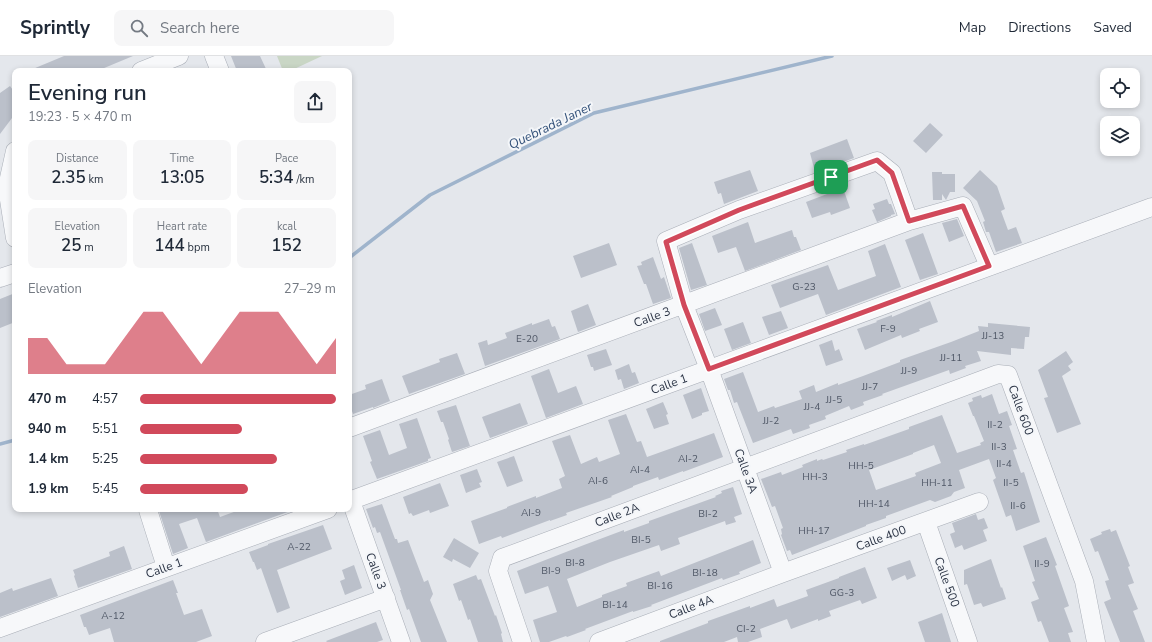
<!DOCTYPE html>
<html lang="en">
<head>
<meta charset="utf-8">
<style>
  :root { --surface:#fff; --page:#f6f6f7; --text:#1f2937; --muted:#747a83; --line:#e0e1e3; --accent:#d1495b }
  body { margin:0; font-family:"Nunito Sans",sans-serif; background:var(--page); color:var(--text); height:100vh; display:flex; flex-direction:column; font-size:15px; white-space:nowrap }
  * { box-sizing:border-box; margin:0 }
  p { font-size:13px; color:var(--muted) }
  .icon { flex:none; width:22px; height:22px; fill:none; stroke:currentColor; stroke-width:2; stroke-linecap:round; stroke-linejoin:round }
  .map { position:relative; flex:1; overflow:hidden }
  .side { position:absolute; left:12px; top:12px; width:340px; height:444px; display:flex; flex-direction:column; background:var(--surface); border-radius:8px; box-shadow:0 2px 6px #0003 }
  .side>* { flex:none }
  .controls { position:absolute; left:1100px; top:12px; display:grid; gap:8px }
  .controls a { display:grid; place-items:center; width:40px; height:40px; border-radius:8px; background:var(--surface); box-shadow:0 2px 6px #0003; font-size:20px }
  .pin { position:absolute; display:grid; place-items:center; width:34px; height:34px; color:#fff; margin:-17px; border-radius:8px; box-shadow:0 2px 6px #0006 }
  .round { display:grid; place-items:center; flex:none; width:42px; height:42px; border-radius:8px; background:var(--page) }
  .head { display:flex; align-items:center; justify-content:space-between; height:68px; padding:0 16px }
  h1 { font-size:22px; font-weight:600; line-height:30px }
  .metrics { display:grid; grid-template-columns:repeat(3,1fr); gap:6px; height:68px; padding:4px 16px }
  .metrics div { display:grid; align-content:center; border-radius:8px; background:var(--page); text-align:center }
  .metrics b { font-size:17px; font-weight:600 }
  .metrics small { font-size:11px; font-weight:400 }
  .metrics p { font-size:11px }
  .chart { height:112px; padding:8px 16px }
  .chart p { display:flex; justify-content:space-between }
  .chart svg { width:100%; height:72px; margin-top:4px; fill:var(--accent); opacity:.7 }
  ul { padding:0 16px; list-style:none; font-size:13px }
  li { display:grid; grid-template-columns:64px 48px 1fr; align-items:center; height:30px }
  li i { height:10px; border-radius:5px; background:var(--accent) }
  header { display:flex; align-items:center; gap:24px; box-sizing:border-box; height:56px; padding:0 20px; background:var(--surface); border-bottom:1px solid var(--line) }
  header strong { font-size:19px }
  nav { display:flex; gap:22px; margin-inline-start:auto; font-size:14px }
  .search { width:280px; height:36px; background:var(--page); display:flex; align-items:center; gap:10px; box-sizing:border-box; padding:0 14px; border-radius:8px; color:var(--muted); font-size:15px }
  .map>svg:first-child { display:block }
  .green { fill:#c9d6c5 }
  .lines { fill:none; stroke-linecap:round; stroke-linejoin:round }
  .stream { stroke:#9fb4cc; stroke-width:3.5 }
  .building { fill:#bbc0ca; fill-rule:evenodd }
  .minor-casing { stroke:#a9aeb7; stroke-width:19 }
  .minor { stroke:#f7f8fa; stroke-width:18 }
  .route-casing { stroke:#fff; stroke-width:8 }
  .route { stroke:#d1495b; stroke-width:5 }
  .labels { text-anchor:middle; stroke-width:4; stroke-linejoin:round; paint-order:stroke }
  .number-label { font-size:10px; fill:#4f5766 }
  .street-label { font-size:12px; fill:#2b3445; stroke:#f4f6f9 }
  .water-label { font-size:13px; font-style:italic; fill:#34527a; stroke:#f4f6f9 }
</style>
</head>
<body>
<header>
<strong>Sprintly</strong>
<div class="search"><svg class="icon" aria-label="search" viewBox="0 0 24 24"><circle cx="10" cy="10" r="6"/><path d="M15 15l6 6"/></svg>Search here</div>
<nav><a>Map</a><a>Directions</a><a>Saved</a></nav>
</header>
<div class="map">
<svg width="1152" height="586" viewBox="0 0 1152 586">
  <rect width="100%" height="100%" fill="#e4e7ec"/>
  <path class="green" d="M277,0H322L290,15H283Z"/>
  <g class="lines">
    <path class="stream" d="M349,202L430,139L594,57L832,0
      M0,388L15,384"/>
  </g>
  <path class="building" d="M64,0H133L97,15H28Z
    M231,0H260L267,15H237Z
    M10,30L15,37V58L0,78V37Z
    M930,67L943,79L926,97L913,85Z
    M847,83L854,102L815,116L810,97Z
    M750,114L758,135L724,148L721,137L718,138L714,126Z
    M980,114L997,130L1005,153L1001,155L1008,174L1016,171L1022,187L996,196L989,176H986L983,166L985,165L977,145L963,132Z
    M932,116H942V118H955V136H950L946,144L942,138V144H933Z
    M843,132L850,152L831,159L830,156L812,162L806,146Z
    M887,143L889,148H891L895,158L891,159V160L877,166L872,154L875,153L873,148Z
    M957,163L964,180L949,186L942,167Z
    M748,166L755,187L792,174L794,181H796L801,194L745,215L736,191L718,197L712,180Z
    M923,177L938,218L920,224L905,184Z
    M609,187L617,209L581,222L573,200Z
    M692,187L707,229L691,234L679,192Z
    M885,188L901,231L826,259L818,238L780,252L771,229L828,209L838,234L876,220L868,195Z
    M653,201L661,223L664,221L671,242L653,248L646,228H644L637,210L642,209L641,206Z
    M15,237V266L0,272V243Z
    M930,245L938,266L919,273L920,275L902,282L901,279L865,294L857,273L877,266L876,265L892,259V261Z
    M588,248L596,269L578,276L571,255Z
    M715,252L722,269L705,275L699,258Z
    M781,255L788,272L769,279L762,261Z
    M549,263L552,271L555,270L560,283L485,310L478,287L487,284L488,289L507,282L505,277L532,267V269Z
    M743,266L751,287L732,294L724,273Z
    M988,267L1030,271L1029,281H1025L1024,293L1011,292V299L977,295L981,305L965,310L966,312L950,318L949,314L882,338L883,339L863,346L864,349L851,354L849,350L825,360L826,363L809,369L810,372L793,378L791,373L753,387L737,346L734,347L730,334H728L724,323L743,316L758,356L774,350L775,352L802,343L799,335L814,329L816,336L838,327V329L863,320L900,306V304L951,286L979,275L978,270L988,271Z
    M832,284L835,295L839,293L843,304L826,310L819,289Z
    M606,293L612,309L594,315L593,311H591L587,299Z
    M1066,295L1073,306L1068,310L1071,314L1062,320L1081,368L1057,377L1044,342L1048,341L1038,314Z
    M457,297L465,318L409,338L402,320L440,306L439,303Z
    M629,308L632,317L635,316L639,327L624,333L621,323L618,324L615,314Z
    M549,313L558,337L576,330L583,348L546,362L531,320Z
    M382,323L390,345L373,352V351L353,358L349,346V339L366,333L365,329Z
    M701,332L709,355L702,357V359L692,363L683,339Z
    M992,338L999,358L1007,355L1012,369L1009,370L1017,393L1013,394L1021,417L1024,416L1040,466L1016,475L1011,459L1006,461L993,424L996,422L989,403L959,414L965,432L954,436L951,440L935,446L930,444L886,460V462L866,469V470L792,499L790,494L787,495L781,479L782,478L781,473L783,472L775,450L772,451L761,423L781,416L782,419L803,411L802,409L817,403V405L822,403L823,404L847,396L846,394L864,388V389L909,373V371L942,359L957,397L981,389L980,387L984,385L974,360H973L968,347L973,345L972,342L981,339L982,342ZM934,389L941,407L915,417L916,420L876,434L869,414L913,398V397Z
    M663,346L668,358L666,359L669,368L654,373L646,353Z
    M520,347L528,368L490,382L482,361Z
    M456,349L470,390L452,396L448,384L449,383L443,366H441L437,355Z
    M626,358L637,386L641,385L647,401L714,377L723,401L683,416V415L659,424L658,421L633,430V431L611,440L612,441L566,457L567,459L550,465V464L502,482L501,480L479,488L471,465L507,452V451L536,440V442L562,432L559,423L565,420L552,385L570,379L581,408L597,401L599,406L620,398L608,364Z
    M417,362L431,402L428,403V405L377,423L370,406L372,405L363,380L380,374L389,399L407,392L399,368Z
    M514,400L523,425L507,431L497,406Z
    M477,413L482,426L479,427L481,431L466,437L460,419Z
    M440,427L449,450L430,457L429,454L413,460L411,457L409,458L403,441Z
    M733,431L742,458L734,461L736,466L726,469L725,465L678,482L680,488L661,495L659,489L610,506L567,523L577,551L602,541V539L627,530L626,527L659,515L661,520L753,484L761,507L739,516L740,518L723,524L722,522L651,549L652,550L633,556V555L585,573L586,574L567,581L566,580L549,586H540L533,564L557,556L548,530L525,538L517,515L584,489L624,474V476L649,467V465L716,441L715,440L722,437L721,435Z
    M382,448L395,483H397L398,487L408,484L424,526L428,524L433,538L430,544L447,586H421L409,553L407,554L400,534H401L380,476L377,477L375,471L373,472L366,453Z
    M166,453H217L220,461L242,453H292L293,454L206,486L197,462L179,468L188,492L173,498L159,455Z
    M976,458L978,464L984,462L988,472L983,474L987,485L964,494L962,489L955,492L950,478L955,476L952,467Z
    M323,469L332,493L277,514L290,552L277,557L261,512L257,514L254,506H253L249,496L268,489V488Z
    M1110,473L1111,476L1116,474L1130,510L1128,511L1134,527L1128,529L1138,553L1133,555L1145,586H1120L1104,546L1111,543L1105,525L1109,524L1098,495L1095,496L1090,483L1102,478L1101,476Z
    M1046,481L1057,509L1055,510L1069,550L1064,552L1073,576L1068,577L1071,586H1049L1041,565L1038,566L1031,546L1039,543L1032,526L1035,525L1023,490Z
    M454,482L479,497L470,512L453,503L452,506L443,501Z
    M124,490L132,513L78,532L74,520L75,519L73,514L110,500L109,496Z
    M991,503L1001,532L1002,531L1006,543L983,551L981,547L974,549L967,528L964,529V514Z
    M910,504L916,520L907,524L905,519L892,525L887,512Z
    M354,509L362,532L345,539L340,525L345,523L342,514Z
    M865,511L877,542L862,548L860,544L829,555L831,560L818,565V563L791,573L787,563L760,573L762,581L748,586H738L737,581L724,586H660V585L708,567V565L750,550V552L774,543L777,551L808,540L806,534L839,522V521Z
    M476,519L478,524L481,523L495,560L496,559L502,577L501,578L503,586H478L470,563L468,564L461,544L459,545L453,528Z
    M51,522L58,540L0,561V537L12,532L13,535Z
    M173,524L178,537H176L184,559L202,553L212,580L196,586H114L110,572L89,579L86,571H84L80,559Z
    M942,557L951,586H925L918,566Z
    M376,566L383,584L377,586H327L326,585Z"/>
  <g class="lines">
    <g class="minor-casing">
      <path id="minor" d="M214,0L220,15
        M141,15L179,0
        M15,95L7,131L15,182
        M0,222L15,217
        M349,372L909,165L963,150L989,210
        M349,445L1152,151
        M351,445L401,586
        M149,453L148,454L166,511
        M926,466L968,586
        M783,517L709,313L684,249L666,185L739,154L877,105L892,117L909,165
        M0,572L328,453
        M265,586L386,542
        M522,586L498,515L502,502L998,318L1008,319L1084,525L1096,586
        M599,586L783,517L979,446"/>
    </g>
    <use href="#minor" class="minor"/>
  </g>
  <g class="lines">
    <g class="route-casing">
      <path id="route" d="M877,104L892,117L909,165L963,150L989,210L709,313L684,249L666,186L739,154Z"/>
    </g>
    <use href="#route" class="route"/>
  </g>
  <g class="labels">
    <g class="number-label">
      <text x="804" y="234">G-23</text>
      <text x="888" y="276">F-9</text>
      <text x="993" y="283">JJ-13</text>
      <text x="527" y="286">E-20</text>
      <text x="951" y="305">JJ-11</text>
      <text x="909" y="318">JJ-9</text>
      <text x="870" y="334">JJ-7</text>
      <text x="834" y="347">JJ-5</text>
      <text x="812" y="354">JJ-4</text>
      <text x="771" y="368">JJ-2</text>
      <text x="995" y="372">II-2</text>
      <text x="999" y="394">II-3</text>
      <text x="688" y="406">AI-2</text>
      <text x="1004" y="411">II-4</text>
      <text x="861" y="413">HH-5</text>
      <text x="640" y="417">AI-4</text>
      <text x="815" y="424">HH-3</text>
      <text x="598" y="428">AI-6</text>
      <text x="937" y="430">HH-11</text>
      <text x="1011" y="430">II-5</text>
      <text x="874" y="451">HH-14</text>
      <text x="1018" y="453">II-6</text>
      <text x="531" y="460">AI-9</text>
      <text x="708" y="461">BI-2</text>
      <text x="814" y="478">HH-17</text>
      <text x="641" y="487">BI-5</text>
      <text x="299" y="494">A-22</text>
      <text x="575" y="510">BI-8</text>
      <text x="1042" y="511">II-9</text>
      <text x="551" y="518">BI-9</text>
      <text x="705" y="520">BI-18</text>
      <text x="660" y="533">BI-16</text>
      <text x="842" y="540">GG-3</text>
      <text x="615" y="552">BI-14</text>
      <text x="113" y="563">A-12</text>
      <text x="746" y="576">CI-2</text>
    </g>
    <g class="street-label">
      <text transform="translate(652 261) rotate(-20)" y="4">Calle 3</text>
      <text transform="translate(669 328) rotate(-20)" y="4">Calle 1</text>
      <text transform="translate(1021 354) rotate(70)" y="4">Calle 600</text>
      <text transform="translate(746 415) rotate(70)" y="4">Calle 3A</text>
      <text transform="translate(617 459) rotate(-21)" y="4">Calle 2A</text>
      <text transform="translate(881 482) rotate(-20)" y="4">Calle 400</text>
      <text transform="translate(164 512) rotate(-20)" y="4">Calle 1</text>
      <text transform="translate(376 515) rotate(70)" y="4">Calle 3</text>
      <text transform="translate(947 526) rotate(70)" y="4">Calle 500</text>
      <text transform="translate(691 551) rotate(-21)" y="4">Calle 4A</text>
    </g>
    <g class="water-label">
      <text transform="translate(550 69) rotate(-26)" y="5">Quebrada Janer</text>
    </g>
  </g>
</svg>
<div class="controls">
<a><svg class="icon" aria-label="locate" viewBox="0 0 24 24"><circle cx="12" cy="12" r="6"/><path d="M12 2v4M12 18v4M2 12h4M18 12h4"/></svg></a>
<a><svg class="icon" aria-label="layers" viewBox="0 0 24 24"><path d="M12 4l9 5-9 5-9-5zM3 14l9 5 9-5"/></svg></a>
</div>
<div class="pin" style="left:831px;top:121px;background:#1e9e55"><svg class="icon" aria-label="arrive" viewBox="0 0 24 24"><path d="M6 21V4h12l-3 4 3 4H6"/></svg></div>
<section class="side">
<div class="head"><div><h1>Evening run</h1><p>19:23 · 5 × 470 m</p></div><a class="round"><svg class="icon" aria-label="share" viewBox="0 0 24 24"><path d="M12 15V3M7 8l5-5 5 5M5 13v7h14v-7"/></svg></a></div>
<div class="metrics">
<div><p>Distance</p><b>2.35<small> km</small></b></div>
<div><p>Time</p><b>13:05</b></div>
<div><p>Pace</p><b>5:34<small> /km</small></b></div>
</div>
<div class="metrics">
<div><p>Elevation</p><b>25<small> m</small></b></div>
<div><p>Heart rate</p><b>144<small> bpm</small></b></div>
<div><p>kcal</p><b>152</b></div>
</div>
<div class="chart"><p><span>Elevation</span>27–29 m</p>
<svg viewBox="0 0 160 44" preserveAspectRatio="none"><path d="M0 44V22L10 22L20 38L30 38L40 38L50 22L60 6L70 6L80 22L90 38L100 22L110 6L120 6L130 6L140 22L150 38L160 22V44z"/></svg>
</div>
<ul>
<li><b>470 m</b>4:57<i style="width:100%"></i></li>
<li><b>940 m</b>5:51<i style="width:52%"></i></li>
<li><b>1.4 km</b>5:25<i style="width:70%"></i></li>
<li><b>1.9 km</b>5:45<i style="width:55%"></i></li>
</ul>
</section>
</div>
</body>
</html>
